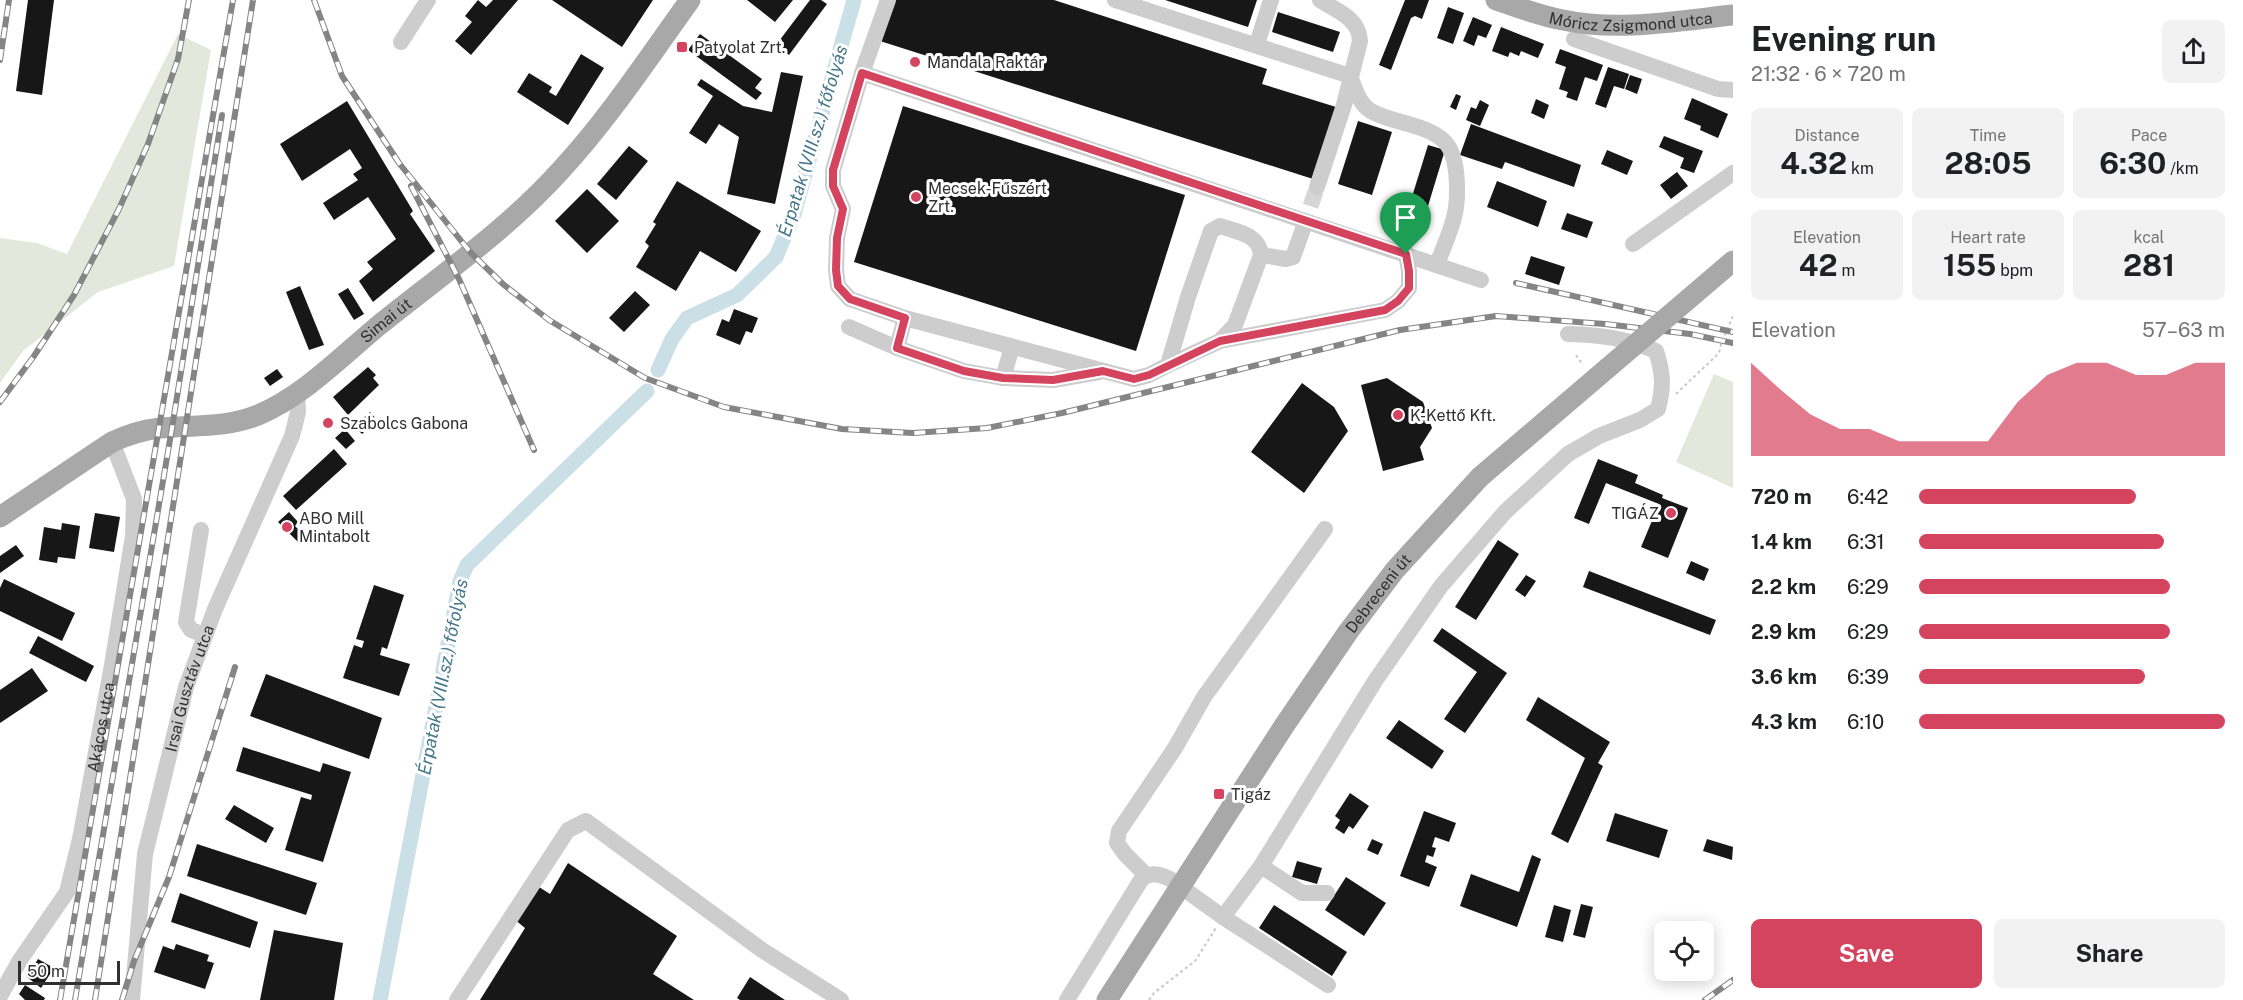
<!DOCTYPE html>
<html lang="en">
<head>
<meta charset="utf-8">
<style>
  :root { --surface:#fff; --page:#f2f2f2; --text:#202124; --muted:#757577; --accent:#d5445e }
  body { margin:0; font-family:"Public Sans",sans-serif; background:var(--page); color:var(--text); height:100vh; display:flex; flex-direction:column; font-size:22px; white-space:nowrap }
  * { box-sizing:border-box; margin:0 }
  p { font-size:20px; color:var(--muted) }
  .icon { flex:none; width:33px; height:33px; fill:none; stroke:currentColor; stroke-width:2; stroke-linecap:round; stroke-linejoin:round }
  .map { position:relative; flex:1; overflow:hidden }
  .panel { display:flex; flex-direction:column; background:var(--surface); width:510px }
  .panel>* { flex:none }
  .fabs { position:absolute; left:1654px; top:921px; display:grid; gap:12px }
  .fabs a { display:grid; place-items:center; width:60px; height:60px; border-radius:9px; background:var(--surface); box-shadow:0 3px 15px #0003; font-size:30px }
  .scale { position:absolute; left:18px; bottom:15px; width:102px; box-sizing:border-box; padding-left:6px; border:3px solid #303030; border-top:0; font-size:16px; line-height:21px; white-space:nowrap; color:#303030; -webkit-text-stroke:4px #fff; paint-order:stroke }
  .pin { position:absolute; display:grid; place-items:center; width:51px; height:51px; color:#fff; margin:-62px -26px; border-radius:50% 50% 50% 0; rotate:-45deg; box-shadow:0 0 6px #0007 }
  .pin .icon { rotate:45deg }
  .round { display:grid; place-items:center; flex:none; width:63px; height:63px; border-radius:9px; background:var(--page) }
  .overview { display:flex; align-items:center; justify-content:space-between; height:102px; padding:0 18px }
  h1 { font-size:33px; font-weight:700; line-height:45px }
  .metrics { display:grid; grid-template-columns:repeat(3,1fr); gap:9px; height:102px; padding:6px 18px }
  .metrics div { display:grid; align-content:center; border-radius:9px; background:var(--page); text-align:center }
  .metrics b { font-size:30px; font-weight:700 }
  .metrics small { font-size:16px; font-weight:400 }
  .metrics p { font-size:16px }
  .chart { height:168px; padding:12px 18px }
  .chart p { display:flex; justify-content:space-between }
  .chart svg { width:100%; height:108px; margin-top:6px; fill:var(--accent); opacity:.7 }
  .button { display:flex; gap:12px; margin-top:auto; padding:12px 18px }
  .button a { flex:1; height:69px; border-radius:9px; background:var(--accent); color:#fff; font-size:24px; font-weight:700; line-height:69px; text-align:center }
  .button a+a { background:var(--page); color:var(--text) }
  ul { padding:0 18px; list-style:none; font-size:20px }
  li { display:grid; grid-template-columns:96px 72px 1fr; align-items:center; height:45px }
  li i { height:15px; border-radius:8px; background:var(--accent) }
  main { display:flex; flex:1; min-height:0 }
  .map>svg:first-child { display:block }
  .green { fill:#e4e8dc }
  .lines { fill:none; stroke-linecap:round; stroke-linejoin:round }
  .canal { stroke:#cbdfe7; stroke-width:15 }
  .building { fill:#171717 }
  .minor-tunnel { stroke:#d6d6d6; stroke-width:16; stroke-dasharray:16 8; stroke-linecap:butt }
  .path { stroke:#c7c7c7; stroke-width:2; stroke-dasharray:3 3; stroke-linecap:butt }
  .minor { stroke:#cdcdcd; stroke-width:16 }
  .major { stroke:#a8a8a8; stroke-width:21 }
  .rail-casing { stroke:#858585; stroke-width:6 }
  .rail { stroke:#fff; stroke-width:4; stroke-dasharray:11; stroke-linecap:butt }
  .major-bridge { stroke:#a8a8a8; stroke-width:21 }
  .route-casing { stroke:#fff; stroke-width:12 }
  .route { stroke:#d5445e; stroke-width:8 }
  .poi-dot { fill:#d5445e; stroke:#fff; stroke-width:2 }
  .labels { text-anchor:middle; stroke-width:6; stroke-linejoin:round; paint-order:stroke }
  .street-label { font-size:16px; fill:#303030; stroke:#fff }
  .poi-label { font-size:16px; fill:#303030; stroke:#fff; text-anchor:start }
  .water-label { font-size:18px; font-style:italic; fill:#45778b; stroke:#fff }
</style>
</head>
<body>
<main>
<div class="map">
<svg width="1733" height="1000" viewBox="0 0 1733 1000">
  <rect width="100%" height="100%" fill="#fff"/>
  <path class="green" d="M178,34L211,50L174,266L98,292L23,351L0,383V238L37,243L67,254Z
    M1714,374L1733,382V488L1676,462Z"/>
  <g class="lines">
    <path class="canal" d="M658,370L672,339L687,318L737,295L776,257L794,214L854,0
      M380,1000L460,581L467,565L647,391"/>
  </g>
  <path class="building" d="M28,0H54L42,95L16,91Z
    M478,0L486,7L493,0H518L471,55L455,41L472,22L465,16Z
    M552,0H653L622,47Z
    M747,0H793L775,22Z
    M810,0H821L827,4L789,55L776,45Z
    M894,0H1054L1267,69L1262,84L1336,107L1313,179L880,41Z
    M1165,0H1257L1248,27Z
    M1405,0H1429L1422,19L1415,16L1411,18L1391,70L1379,65Z
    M1448,7L1464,13L1453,44L1437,38Z
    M1278,12L1340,32L1333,52L1272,32Z
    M1473,17L1492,25L1486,38L1478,35L1474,46L1463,41Z
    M1501,27L1544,44L1538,58L1521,51L1519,56L1510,52L1508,57L1492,51Z
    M700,34L762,79L755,88L762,93L756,100L688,50Z
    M1560,49L1603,65L1597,81L1585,77L1577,101L1566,97L1568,92L1559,89L1566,67L1555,63Z
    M581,54L604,68L568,125L517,92L529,73L552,87L549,92L556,96Z
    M1608,67L1629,74L1624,89L1614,86L1606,108L1595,104Z
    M781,72L803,76L775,204L727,194L739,137L719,124L706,144L689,133L713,96L697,85L701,79L743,106L772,112Z
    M1630,75L1642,79L1637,94L1625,89Z
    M1456,94L1461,96L1456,110L1450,107Z
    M1692,98L1728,114L1718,138L1700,130L1701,126L1684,119Z
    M1536,99L1549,105L1544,119L1531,113Z
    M1480,100L1489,105L1480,126L1466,120L1471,107L1476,109Z
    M347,101L413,211L410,214L435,251L373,302L359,281L373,269L367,262L396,239L368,197L334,220L323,203L358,180L353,174L362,168L350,149L302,181L280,144Z
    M903,106L1185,195L1136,351L854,262Z
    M1358,121L1392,132L1372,195L1338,184Z
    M1471,124L1581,165L1574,187L1505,162L1502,169L1460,155Z
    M1664,136L1703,151L1694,173L1680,168L1684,158L1659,147Z
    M1428,145L1445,150L1428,206L1411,200Z
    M629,146L648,161L616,200L597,184Z
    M1607,150L1633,161L1627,175L1601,164Z
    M1677,172L1688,186L1671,199L1660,185Z
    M677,181L761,231L736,272L700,251L676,291L636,267L649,246L645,242L656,224L653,222Z
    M1497,181L1547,201L1538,227L1487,207Z
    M587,189L619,221L587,253L555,221Z
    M1567,213L1593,222L1587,238L1561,229Z
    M1531,256L1565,267L1559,285L1525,274Z
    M300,286L324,345L309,350L286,292Z
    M348,288L364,314L354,320L338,294Z
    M635,291L650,305L624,332L609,318Z
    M734,309L758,318L752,333L746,331L740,345L716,335L722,319L729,322Z
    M368,367L376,375L373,378L379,385L348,415L333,397Z
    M277,369L283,377L270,386L264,378Z
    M1387,378L1423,402L1432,428L1420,447L1424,460L1383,471L1361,385Z
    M1302,383L1334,407L1348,431L1304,493L1251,452Z
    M370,412L377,420L362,434L354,426Z
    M345,429L355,441L346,449L335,438Z
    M334,449L347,464L296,510L283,496Z
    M1598,459L1638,475L1635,483L1663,495L1662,498L1688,508L1668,558L1641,547L1659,504L1606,483L1589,524L1574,518Z
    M289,512L298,522L295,526L304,535L298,542L278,522Z
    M95,513L120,517L114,552L89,548Z
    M62,523L80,526L75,559L58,557L57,563L39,560L44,527L61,530Z
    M1498,540L1519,554L1476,620L1455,607Z
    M16,545L24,556L0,573V556Z
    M1691,561L1709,569L1704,581L1686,573Z
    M1589,571L1716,620L1710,635L1583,587Z
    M1526,575L1536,581L1525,597L1515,590Z
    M4,579L75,613L62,641L0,611V588Z
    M374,585L404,595L387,649L382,647L380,655L410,664L399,696L343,678L354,645L362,648L364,641L356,639Z
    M1442,628L1507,673L1465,733L1444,719L1477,672L1433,641Z
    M38,636L94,666L86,682L29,653Z
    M32,668L48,691L0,723V690Z
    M266,674L382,718L369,759L250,716Z
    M1538,697L1610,742L1598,763L1603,766L1568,843L1551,834L1585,758L1526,720Z
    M1399,720L1444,751L1432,769L1386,738Z
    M243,747L320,772L323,763L351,772L323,862L285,850L301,797L311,800L312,795L236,771Z
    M1350,793L1369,806L1353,829L1349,826L1344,834L1335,828L1340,820L1335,816Z
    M234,805L274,828L266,843L225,819Z
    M1424,811L1456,823L1449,842L1435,837L1432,847L1436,848L1433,857L1427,855L1425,862L1437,867L1429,887L1400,876Z
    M1615,813L1668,830L1659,858L1606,841Z
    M1372,839L1383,844L1378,855L1367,850Z
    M1707,839L1733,847L1732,860L1703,851Z
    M197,844L317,883L306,915L187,876Z
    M1532,855L1541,859L1517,927L1460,906L1471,874L1519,892Z
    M1297,861L1322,868L1317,884L1292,877Z
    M568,863L677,936L653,974L694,1000H480L525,928L514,919L536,885L550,894Z
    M1346,877L1386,903L1364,936L1325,910Z
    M180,893L258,922L250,948L171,922Z
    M1581,904L1593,907L1585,938L1573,935Z
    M1274,905L1347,952L1332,976L1259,928Z
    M1554,905L1571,910L1563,942L1545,937Z
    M274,930L343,943L334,1000H260Z
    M176,944L209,955L207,961L214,963L205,989L154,972L163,946L174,950Z
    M38,959L54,968L41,988L27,977Z
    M750,977L785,1000H740L737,998Z
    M25,985L45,998L44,1000H25L19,994Z"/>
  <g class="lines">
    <path class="minor-tunnel" d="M1303,229L1317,187"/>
    <path class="path" d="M1576,355L1583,365
      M1676,394L1719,353L1722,341L1733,316
      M1149,1000L1154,993L1195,961L1216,928"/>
    <g class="minor">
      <path d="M888,0L862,73L833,170V186L843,209L837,238L836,270L838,286L850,299L905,318L1134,379L1149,375L1168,365L1188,297L1211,231L1220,226C1237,232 1259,234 1261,255L1235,325L1220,341"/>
      <path d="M1115,0L1350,76C1355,88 1359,104 1371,111C1391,123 1427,124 1444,141C1460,156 1459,202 1453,221C1449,236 1442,250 1437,265"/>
      <path d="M1574,39L1718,89L1733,90"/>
      <path d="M401,42L428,0"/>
      <path d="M1257,44L1271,0"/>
      <path d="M862,73L1481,280"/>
      <path d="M1317,187L1344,105L1360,41C1359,18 1337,11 1320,0"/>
      <path d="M1633,244L1733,173"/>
      <path d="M1261,255L1286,259L1293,257L1303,229"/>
      <path d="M849,327L897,348L964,371L1003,378L1053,380L1099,372"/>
      <path d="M897,348L905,318"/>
      <path d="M1168,365L1220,341L1385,310L1398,301L1409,288V271L1406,254"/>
      <path d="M1003,378L1012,347"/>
      <path d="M201,530L186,622L191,630L205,635"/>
      <path d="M1261,866L1302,893H1327"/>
      <path d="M1146,875L1125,854L1117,843L1119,831L1175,748L1204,697L1325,529"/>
      <path d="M1223,917L1261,866L1375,681L1441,586L1505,512L1568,454L1599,436L1640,420L1658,409C1664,386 1663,373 1656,351C1624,338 1603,335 1568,334"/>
      <path id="s1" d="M0,996L20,960L67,892L80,839L112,665L133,536L134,499L112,442"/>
      <path id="s2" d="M132,1000L145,854L186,687L215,609L292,436L298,412L297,392"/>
      <path d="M457,1000L568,830L586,821L762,950L841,1000"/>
      <path d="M1067,1000L1141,880C1150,871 1159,874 1170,879L1223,917L1328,985"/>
    </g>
    <g class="major">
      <path id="s3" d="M1496,0C1518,7 1540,16 1563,20C1618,32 1677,21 1733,15"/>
      <path id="s4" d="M0,517L112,442C127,435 143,430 160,428C192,425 227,428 258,415C303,396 341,357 378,326C440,276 508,229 561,170C609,118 649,57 690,0"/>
      <path id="s5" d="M1107,1000L1284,726L1348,632L1395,570L1480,477"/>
    </g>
    <g class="rail-casing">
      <path id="rail" d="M314,0L342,76L399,163L470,252L504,285L549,320L645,378L724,407L842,429L913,433L987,428L1062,413L1400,330L1496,316L1605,324L1690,334L1733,343
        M0,60L9,0
        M411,186L459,279L534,450
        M1516,283L1733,332
        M0,402L34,356L74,295L119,209L148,144L178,59L189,0
        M60,1000L233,0
        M75,1000L172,428L222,115
        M95,1000L253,0
        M122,1000L134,961L169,877L235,667
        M1705,1000L1733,980"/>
    </g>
    <use href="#rail" class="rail"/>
    <path class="major-bridge" d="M1480,477L1733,261"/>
  </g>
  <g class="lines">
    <g class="route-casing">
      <path id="route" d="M862,73L1406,254L1409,271V288L1398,301L1385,310L1220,341L1149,375L1134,379L1103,371L1053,380L1003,378L964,371L897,348L905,318L850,299L838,286L836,270L837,238L843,209L833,186V170Z"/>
    </g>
    <use href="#route" class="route"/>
  </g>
  <g class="poi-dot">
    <rect x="676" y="41" width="12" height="12" rx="3"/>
    <circle cx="915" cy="62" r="6"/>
    <circle cx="916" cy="197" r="6"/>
    <circle cx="1398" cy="415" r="6"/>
    <circle cx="328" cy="423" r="6"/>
    <circle cx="1671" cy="513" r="6"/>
    <circle cx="287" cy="527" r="6"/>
    <rect x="1213" y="788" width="12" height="12" rx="3"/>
  </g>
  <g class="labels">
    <g class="street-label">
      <text dy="6" stroke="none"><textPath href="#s3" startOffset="138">Móricz Zsigmond utca</textPath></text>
      <text dy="6" stroke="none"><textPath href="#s4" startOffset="444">Simai út</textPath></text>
      <text dy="6" stroke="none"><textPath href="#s5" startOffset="489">Debreceni út</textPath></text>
      <text dy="6" stroke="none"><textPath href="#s2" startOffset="318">Irsai Gusztáv utca</textPath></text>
      <text dy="6" stroke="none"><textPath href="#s1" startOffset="292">Akácos utca</textPath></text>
    </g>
    <g class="poi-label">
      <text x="694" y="53">Patyolat Zrt.</text>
      <text x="927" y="68">Mandala Raktár</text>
      <text x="928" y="194">Mecsek-Fűszért<tspan x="928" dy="18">Zrt.</tspan></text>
      <text x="1410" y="421">K-Kettő Kft.</text>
      <text x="340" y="429">Szabolcs Gabona</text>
      <text x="1659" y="519" text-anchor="end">TIGÁZ</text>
      <text x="299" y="524">ABO Mill<tspan x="299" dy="18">Mintabolt</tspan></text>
      <text x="1231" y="800">Tigáz</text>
    </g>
    <g class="water-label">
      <text transform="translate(813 141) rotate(-73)" y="6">Érpatak (VIII.sz.) főfolyás</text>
      <text transform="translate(443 677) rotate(-79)" y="6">Érpatak (VIII.sz.) főfolyás</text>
    </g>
  </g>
</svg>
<div class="fabs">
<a><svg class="icon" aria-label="locate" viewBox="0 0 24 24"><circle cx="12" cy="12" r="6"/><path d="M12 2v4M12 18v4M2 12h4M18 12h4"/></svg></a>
</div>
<div class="scale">50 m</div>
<div class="pin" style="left:1406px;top:254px;background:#1e9e55"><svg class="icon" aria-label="arrive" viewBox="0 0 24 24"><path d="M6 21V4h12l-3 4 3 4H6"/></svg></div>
</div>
<section class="panel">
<div class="overview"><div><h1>Evening run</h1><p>21:32 · 6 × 720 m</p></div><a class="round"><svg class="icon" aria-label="share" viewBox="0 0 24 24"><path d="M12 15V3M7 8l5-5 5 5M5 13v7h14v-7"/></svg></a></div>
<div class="metrics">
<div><p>Distance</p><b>4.32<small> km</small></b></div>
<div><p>Time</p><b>28:05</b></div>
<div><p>Pace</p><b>6:30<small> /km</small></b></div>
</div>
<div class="metrics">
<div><p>Elevation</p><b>42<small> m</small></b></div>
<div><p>Heart rate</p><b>155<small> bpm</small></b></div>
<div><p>kcal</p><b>281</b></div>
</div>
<div class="chart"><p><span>Elevation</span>57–63 m</p>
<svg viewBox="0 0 160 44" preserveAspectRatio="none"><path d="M0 44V6L10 17L20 27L30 33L40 33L50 38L60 38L70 38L80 38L90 22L100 11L110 6L120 6L130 11L140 11L150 6L160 6V44z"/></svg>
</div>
<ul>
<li><b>720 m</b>6:42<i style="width:71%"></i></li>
<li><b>1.4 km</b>6:31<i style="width:80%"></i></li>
<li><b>2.2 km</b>6:29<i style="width:82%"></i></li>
<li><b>2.9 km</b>6:29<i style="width:82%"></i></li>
<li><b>3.6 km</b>6:39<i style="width:74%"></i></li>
<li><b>4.3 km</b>6:10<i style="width:100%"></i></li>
</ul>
<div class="button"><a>Save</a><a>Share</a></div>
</section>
</main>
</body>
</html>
